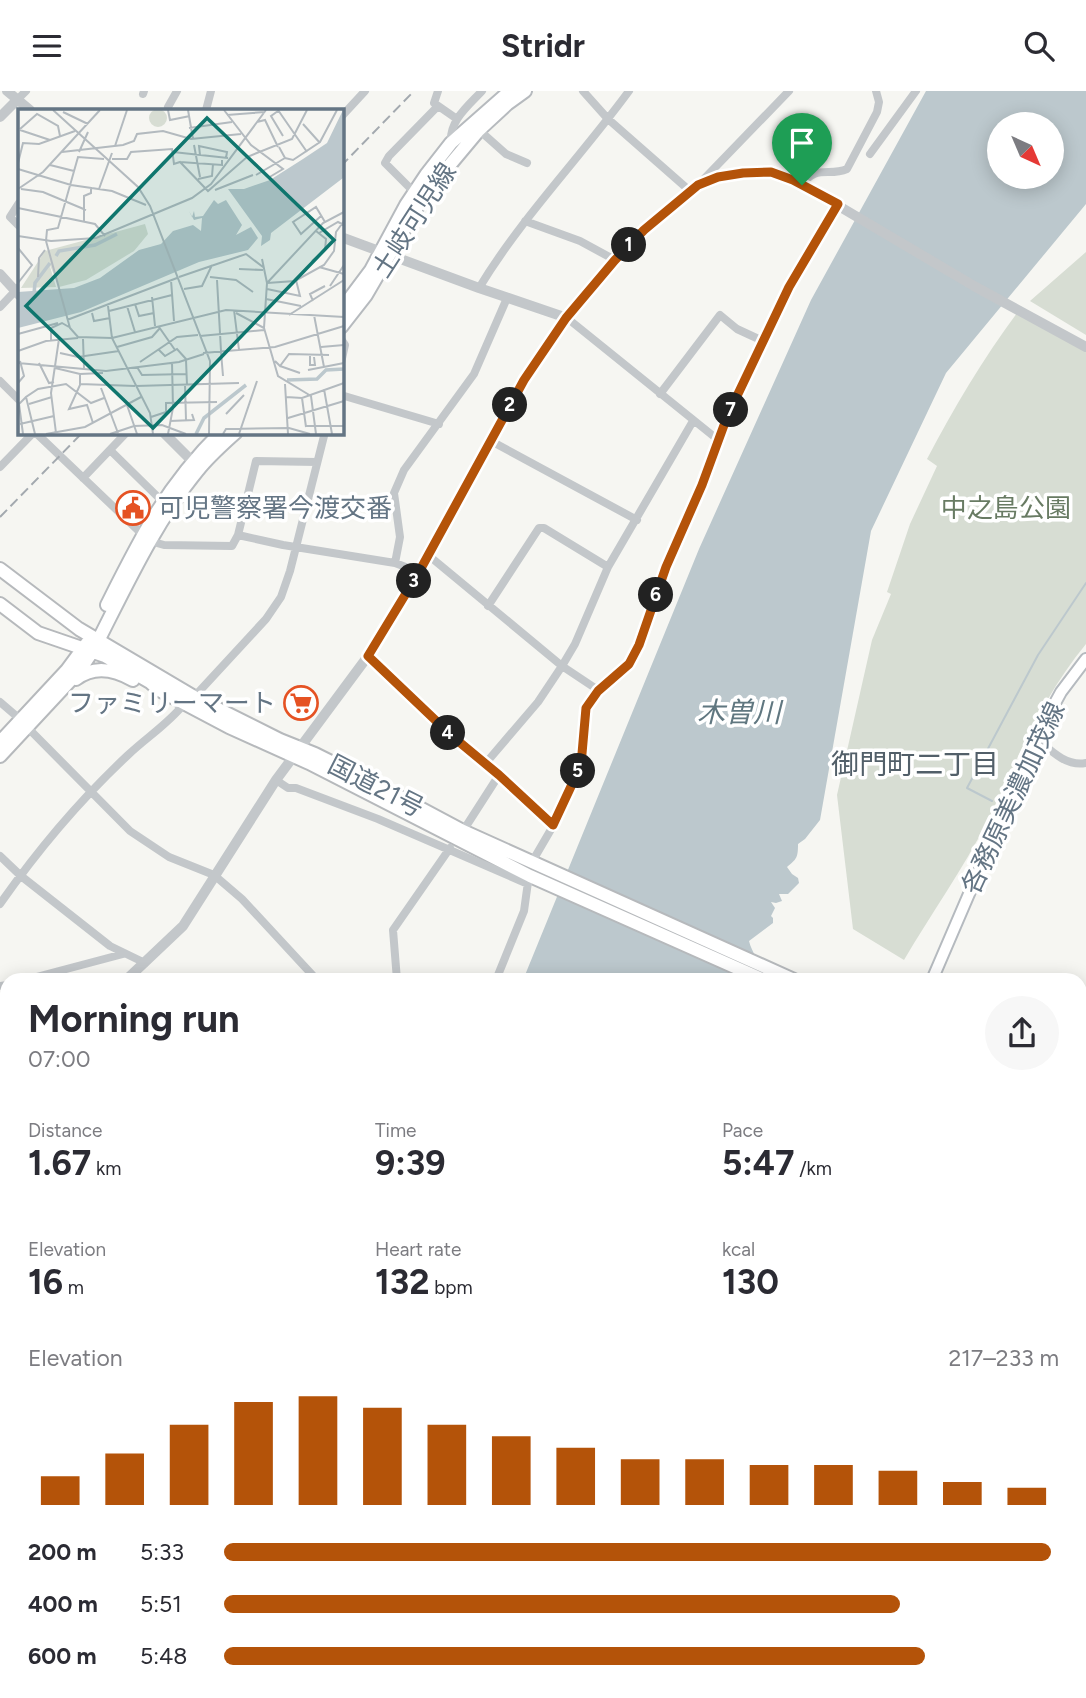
<!DOCTYPE html>
<html lang="en">
<head>
<meta charset="utf-8">
<style>
  :root { --surface:#fff; --page:#f7f7f7; --text:#2b2b33; --muted:#7c7c81; --accent:#b45309 }
  body { margin:0; font-family:Figtree,"Noto Sans JP",sans-serif; background:var(--page); color:var(--text); height:100vh; display:flex; flex-direction:column; font-size:26px; white-space:nowrap }
  * { box-sizing:border-box; margin:0 }
  p { font-size:23px; color:var(--muted) }
  .icon { flex:none; width:38px; height:38px; fill:none; stroke:currentColor; stroke-width:2; stroke-linecap:round; stroke-linejoin:round }
  .map { position:relative; flex:1; overflow:hidden }
  .sheet { position:absolute; left:0px; top:882px; width:1087px; height:726px; display:flex; flex-direction:column; background:var(--surface); border-radius:21px 21px 0 0; box-shadow:0 4px 18px #0003 }
  .sheet>* { flex:none }
  .needle { width:46px; rotate:136deg }
  .fabs { position:absolute; left:987px; top:21px; display:grid; gap:14px }
  .fabs a { display:grid; place-items:center; width:77px; height:77px; border-radius:50%; background:var(--surface); box-shadow:0 4px 18px #0003; font-size:35px }
  .pin { position:absolute; display:grid; place-items:center; width:60px; height:60px; color:#fff; margin:-72px -30px; border-radius:50% 50% 50% 0; rotate:-45deg; box-shadow:0 0 7px #0007 }
  .pin .icon { rotate:45deg }
  .km { position:absolute; width:35px; height:35px; margin:-18px; border-radius:50%; background:#222; color:#fff; font-size:19px; line-height:35px; text-align:center }
  .round { display:grid; place-items:center; flex:none; width:74px; height:74px; border-radius:37px; background:var(--page) }
  .headline { display:flex; align-items:center; justify-content:space-between; height:119px; padding:0 28px }
  h1 { font-size:38px; font-weight:700; line-height:52px }
  .metrics { display:grid; grid-template-columns:repeat(3,1fr); gap:10px; height:119px; padding:7px 28px }
  .metrics div { display:grid; align-content:center }
  .metrics b { font-size:35px; font-weight:700 }
  .metrics small { font-size:19px; font-weight:400 }
  .metrics p { font-size:19px }
  .chart { height:196px; padding:14px 28px }
  .chart p { display:flex; justify-content:space-between }
  .chart svg { width:100%; height:126px; margin-top:7px; stroke:var(--accent); stroke-width:6 }
  ul { padding:0 28px; list-style:none; font-size:23px }
  li { display:grid; grid-template-columns:112px 84px 1fr; align-items:center; height:52px }
  li i { height:18px; border-radius:9px; background:var(--accent) }
  header { display:flex; justify-content:space-between; align-items:center; height:91px; padding:0 28px; background:var(--surface); font-size:32px; font-weight:700 }
  .map>svg:first-child { display:block }
  .built { fill:#e6e7e6 }
  .green { fill:#d7ddd3 }
  .water { fill:#bcc8cd; fill-rule:evenodd }
  .lines { fill:none; stroke-linecap:round; stroke-linejoin:round }
  .stream { stroke:#bcc8cd; stroke-width:2 }
  .secondary-casing { stroke:#b5babf; stroke-width:14 }
  .primary-casing { stroke:#b6babe; stroke-width:16 }
  .trunk-casing { stroke:#b6b9bc; stroke-width:16 }
  .minor { stroke:#c3c7ca; stroke-width:8 }
  .tertiary { stroke:#c3c7ca; stroke-width:10 }
  .secondary { stroke:#fff; stroke-width:10 }
  .primary { stroke:#fff; stroke-width:12 }
  .trunk { stroke:#fff; stroke-width:12 }
  .rail { stroke:#a3a9af; stroke-width:2; stroke-dasharray:10 5; stroke-linecap:butt }
  .route-casing { stroke:#fff; stroke-width:14 }
  .route { stroke:#b45309; stroke-width:9 }
  .labels { text-anchor:middle; stroke-width:7; stroke-linejoin:round; paint-order:stroke }
  .street-label { font-size:26px; fill:#647584; stroke:#fff }
  .poi-label { font-size:26px; fill:#647584; stroke:#fff; text-anchor:start }
  .park-label { font-size:26px; fill:#687b63; stroke:#fff }
  .water-label { font-size:28px; font-style:italic; fill:#607780; stroke:#fff }
  .neighbourhood-label { font-size:28px; fill:#525f69; stroke:#fff }
  .inset-river { fill:none; stroke:#bcc8cd; stroke-width:3.5 }
  .inset-road { fill:none; stroke:#b3babf; stroke-width:2 }
  .view { fill:#0f766e; fill-opacity:0.15; stroke:#0f766e; stroke-width:3.5 }
  .inset-edge { fill:none; stroke:#647584; stroke-width:3.5 }
</style>
</head>
<body>
<header><svg class="icon" aria-label="menu" viewBox="0 0 24 24"><path d="M4 6h16M4 12h16M4 18h16"/></svg>Stridr<svg class="icon" aria-label="search" viewBox="0 0 24 24"><circle cx="10" cy="10" r="6"/><path d="M15 15l6 6"/></svg></header>
<div class="map">
<svg width="1086" height="1607" viewBox="0 0 1086 1607">
  <rect width="100%" height="100%" fill="#f6f6f2"/>
  <path class="built" d="M828,1601H923L918,1607H829Z"/>
  <path class="green" d="M1086,161V244L1030,210Z
    M1017,222L1086,260V553C1042,606 1017,669 987,731C963,778 931,823 904,869L853,838L837,704L872,549L891,503L887,501L910,433L937,375L927,368C954,317 982,269 1017,222Z"/>
  <path class="water" d="M926,0H1086V113L946,282L871,440L820,729L805,748L798,753C798,766 797,768 787,776L792,783L798,787L799,792L788,803H779L782,810L776,812L771,811L775,817L771,825L773,827V832L749,850C752,863 763,873 760,889H523L699,458L811,209ZM999,33H1052V86H999Z
    M264,1601H540L539,1607H264Z"/>
  <g class="lines">
    <path class="stream" d="M992,710L967,697L1038,564L1086,492"/>
    <g class="secondary-casing">
      <path id="secondary" d="M932,889L1036,647L1061,601L1086,568
        M821,1601L822,1607"/>
    </g>
    <g class="primary-casing">
      <path id="primary" d="M341,219L371,179L406,114L426,84L451,52L510,0
        M341,236L366,204L423,106L479,39L507,13L525,0
        M107,514C141,446 166,395 221,341
        M98,550C128,491 156,430 198,379C209,365 223,353 236,341"/>
    </g>
    <g class="trunk-casing">
      <path id="trunk" d="M0,478L79,538L194,606L280,649L315,663L373,692L463,740L794,889
        M0,513L38,542L105,565L150,591L159,599L229,636L309,672L530,785L764,889
        M76,588C94,574 114,578 133,589
        M0,651L67,579L87,552
        M0,665L80,579L96,555
        M1080,991L1086,992
        M1080,1000L1086,1001"/>
    </g>
    <path class="minor" d="M438,0L434,12L457,28
      M583,0L608,28L690,100
      M143,3L144,0
      M17,9L26,0
      M168,16L177,0
      M206,19L211,0
      M341,26L365,0
      M479,39L506,63L527,72
      M451,52C449,30 467,16 482,0
      M870,63L916,0
      M700,92L789,0
      M802,94C816,73 829,86 847,78L877,21L879,11L876,0
      M416,100L411,98L385,72L389,65L437,16
      M19,112L10,126L19,135
      M525,130L580,150L615,169
      M479,197C522,126 580,67 629,0
      M0,216L19,196
      M567,227L717,348
      M341,248L345,254L341,272
      M0,290L19,309
      M660,303L720,224L737,238L763,250
      M341,304L439,333
      M35,341L142,443
      M491,350L637,429
      M110,359L163,411
      M0,376L34,341
      M83,387L127,341
      M238,444L283,454L395,472L419,481
      M150,450L164,454L232,455L238,444L256,370L317,371
      M428,464L562,575L598,599
      M395,472L400,446L394,402L404,379L474,283L507,207
      M488,515L539,437H544L608,476
      M368,565L452,645L499,684L553,735
      M194,606L266,528L281,506L290,480L325,341
      M0,611L21,629
      M27,636L130,740L169,766L214,784L242,808L317,889
      M1036,647C1050,659 1066,676 1086,672
      M485,673L538,611L562,575L575,553L608,476L693,330
      M276,689L288,697H296L378,728L528,793
      M463,740L499,684
      M0,765L21,785L110,855L145,872
      M532,771L553,735L581,674L586,617L598,599L629,573L639,554L666,476L703,394L727,326L789,196L838,113
      M0,813C37,760 81,708 128,664C147,646 168,633 184,613
      M25,889L123,863
      M397,889L393,839L450,757
      M496,889L524,820L528,791
      M0,895L7,894
      M1080,918L1086,916
      M0,1091L7,1087
      M0,1164L7,1160
      M0,1256L7,1244
      M1080,1299L1086,1304
      M1080,1319L1086,1314
      M0,1414L7,1416
      M1080,1432L1086,1428
      M0,1457L7,1435
      M1080,1460L1086,1465
      M1080,1467L1086,1472
      M0,1470L7,1469
      M1080,1475L1086,1480
      M0,1526L7,1534
      M1080,1534L1086,1526
      M45,1601L46,1607
      M625,1601L644,1607
      M93,1607L95,1601
      M172,1607L173,1601
      M244,1607V1601
      M555,1607L557,1601
      M614,1607L615,1601
      M740,1607L742,1601
      M922,1607L927,1601
      M1025,1607L1030,1601"/>
    <path class="tertiary" d="M7,0L30,19
      M0,26L17,9
      M341,146L479,197L567,227
      M0,183L19,204
      M163,341L196,374
      M126,889L183,835L276,689L368,565L419,481L524,289L567,227L615,169L644,139L698,94L718,86L743,82L771,81L793,88L974,195L1086,256
      M1080,979L1086,980
      M0,988L7,997
      M1080,1014L1086,1015
      M121,1601L122,1607"/>
    <use href="#secondary" class="secondary"/>
    <use href="#primary" class="primary"/>
    <use href="#trunk" class="trunk"/>
    <path class="rail" d="M341,75L414,0
      M0,426L83,341
      M1080,1368L1086,1360
      M0,1407L7,1408"/>
  </g>
  <g class="lines">
    <g class="route-casing">
      <path id="route" d="M771,81L793,89L838,113L789,196L727,326L702,394L666,476L639,554L629,573L598,600L586,617L581,674L553,734L499,684L452,645L368,565L419,481L524,289L566,227L615,169L644,139L698,94L718,86L743,82Z"/>
    </g>
    <use href="#route" class="route"/>
  </g>
  <defs>
    <g id="civic-ring" transform="scale(1.75)"><circle r="9.5" fill="#fff" stroke="#e55223" stroke-width="1.5"/><path d="M-.6-6.5H3V-4.5H.6V-3L4-1V1h2V6H-6V1h2V-1L-.6-3ZM-1.2 2.5V6h2.4V2.5Z" fill="#e55223"/></g>
    <g id="supermarket-ring" transform="scale(1.75)"><circle r="9.5" fill="#fff" stroke="#e55223" stroke-width="1.5"/><path d="M-6-5.5h2.5l.6 2H6L4.5 2H-2.5L-4.4-4H-6ZM-1.5 3.2a1.3 1.3 0 1 0 .1 0ZM3 3.2a1.3 1.3 0 1 0 .1 0Z" fill="#e55223"/></g>
  </defs>
  <g fill-rule="evenodd">
    <use href="#civic-ring" x="133" y="417"/>
    <use href="#supermarket-ring" x="301" y="612"/>
  </g>
  <g class="labels">
    <g class="street-label">
      <text transform="translate(414 129) rotate(-57)" y="9">土岐可児線</text>
      <text transform="translate(376 695) rotate(27)" y="9">国道21号</text>
      <text transform="translate(1013 707) rotate(-65)" y="9">各務原美濃加茂線</text>
    </g>
    <g class="poi-label">
      <text x="158" y="426">可児警察署今渡交番</text>
      <text x="276" y="621" text-anchor="end">ファミリーマート</text>
    </g>
    <g class="park-label">
      <text x="1006" y="426">中之島公園</text>
    </g>
    <g class="water-label">
      <text x="739" y="631">木曽川</text>
    </g>
    <g class="neighbourhood-label">
      <text x="915" y="683">御門町二丁目</text>
    </g>
  </g>
  <g transform="translate(18 18)">
    <rect width="326" height="326" fill="#f6f6f2"/>
    <path d="M131 9a9 9 0 1 1 18 0a9 9 0 1 1-18 0ZM127,115L130,125L116,142L68,171L41,178L31,154L38,178L3,179L27,142Z" fill="#d7ddd3"/>
    <path d="M325,1V69L253,124L252,131L243,137L244,127L210,80H226L252,71L285,50L309,34ZM196,91L200,95L208,91L224,116L218,126L233,118L240,129L230,141L181,153L63,203L0,219V183L56,179L82,169L121,141L143,135L155,122L175,116L183,122L184,109L176,111L171,102L174,108L176,102L177,108L185,107Z" fill="#bcc8cd"/>
    <path class="inset-river" d="M38,147L41,142L77,136L99,125M16,185L17,174L32,154M269,271L299,270L308,261L326,260M178,325L186,309L228,276"/>
    <path class="inset-road" d="M35,1L120,78L132,97L192,252L191,325M150,1L152,11L172,7M170,1L175,30M206,1L233,36L265,60L250,69M260,1L289,43M260,2L253,7L265,27M45,3L70,15M209,6L247,3M239,13L247,11L260,38M285,15L302,34M171,19L214,13M2,20L19,5L40,17L42,27M2,21L32,31M176,36L182,68M97,37L109,1M44,43L105,36L116,32L119,25L145,22L173,30L223,25M61,43L70,23M155,43L210,49M182,46L181,37L209,43L208,49M267,49L275,51L302,33L319,1M86,50L60,48L40,119L29,121L28,132L52,219L60,228L94,229L208,201L326,208M94,50H109L113,43L154,40L156,55L162,53L190,82L229,48L274,30L289,1M162,53L204,56V51M0,54L5,34L21,35L57,22M32,56L56,62M0,60L53,76L94,82L128,96M238,66L267,49L261,38M180,70L194,67L195,55M0,80L25,63L82,1M3,80L25,83L68,101M81,80L94,44M197,81L235,66M0,99L77,115L87,127M303,107L283,125L275,113L298,98L307,113M66,113V87L73,84V78M301,124L320,113L326,116M0,127L33,132L78,129L174,89L193,75L248,1M0,139L14,156L0,174M244,150L249,174M294,152L307,141L308,130L298,122M301,158L326,165M221,160L245,161M20,168L21,149L27,141M161,168L228,145L245,158M192,168L218,171L235,183M153,171L156,212M199,171L203,242M249,174L277,172L306,156L316,142L318,123L326,112M312,177L326,156M166,180L184,177L194,156M249,180L282,187L278,171M134,188L137,217M248,190L283,197M295,192L292,185L307,177M117,195L121,207L136,204M90,197L94,229L132,304L135,325M109,197L117,223M216,201L221,241M91,202L154,186M74,204L76,212L92,209M218,204L246,219M271,206L326,171M296,206L306,258M49,211L159,169M141,218L157,241M0,225L40,214M182,227L246,221M65,230L66,259M33,231V219L44,214L51,218M99,238L134,228L142,219M303,238L326,236M140,240L147,247L159,240L168,250M0,242L28,232L60,229M203,243L205,267M42,244L60,248L101,242M185,244L257,238L326,217M292,247V256H297L296,248M168,251L169,276M257,252L262,257L271,245L311,246M122,253L159,228L180,226M0,254L88,262L161,253L186,245M21,254L31,274L36,273M262,257L282,264M119,258L124,266L169,265M37,259L62,265L85,264M290,261L326,254M62,265V276L51,300L69,296L75,314M0,274L6,267L2,252M62,275L117,277M267,275L270,325M167,276L168,311M118,277L221,274M83,279L100,324M306,280L314,325M268,288L284,289L326,274M284,289L288,318M11,295L34,288M109,296L119,325M208,305L226,286M133,308L148,303V294L199,293M270,309L326,292M152,312L176,311L174,305M2,315L36,307M288,317H326M38,324L33,284L41,230M5,325L1,295L8,288M17,325L8,288L20,280L48,275L73,294L86,289M28,325L67,318L123,288M92,325L116,317L144,316L168,325M150,325L155,299L154,253M205,325L208,320L271,319L292,325M221,325L239,272M298,325L293,287L260,267L246,219L249,174L305,114L326,103"/>
    <path class="view" d="M189,9L316,131L135,319L8,197Z"/>
    <rect width="326" height="326" class="inset-edge"/>
  </g>
</svg>
<div class="fabs">
<a><svg class="needle" viewBox="-14 -14 28 28"><path d="M0-13l5 13h-10z" fill="#e53935"/><path d="M0 13l5-13h-10z" fill="#7c7c81"/></svg></a>
</div>
<div class="pin" style="left:802px;top:94px;background:#1e9e55"><svg class="icon" aria-label="arrive" viewBox="0 0 24 24"><path d="M6 21V4h12l-3 4 3 4H6"/></svg></div>
<b class="km" style="left:629px;top:154px">1</b>
<b class="km" style="left:510px;top:314px">2</b>
<b class="km" style="left:414px;top:490px">3</b>
<b class="km" style="left:448px;top:642px">4</b>
<b class="km" style="left:578px;top:680px">5</b>
<b class="km" style="left:656px;top:504px">6</b>
<b class="km" style="left:731px;top:319px">7</b>
<section class="sheet">
<div class="headline"><div><h1>Morning run</h1><p>07:00</p></div><a class="round"><svg class="icon" aria-label="share" viewBox="0 0 24 24"><path d="M12 15V3M7 8l5-5 5 5M5 13v7h14v-7"/></svg></a></div>
<div class="metrics">
<div><p>Distance</p><b>1.67<small> km</small></b></div>
<div><p>Time</p><b>9:39</b></div>
<div><p>Pace</p><b>5:47<small> /km</small></b></div>
</div>
<div class="metrics">
<div><p>Elevation</p><b>16<small> m</small></b></div>
<div><p>Heart rate</p><b>132<small> bpm</small></b></div>
<div><p>kcal</p><b>130</b></div>
</div>
<div class="chart"><p><span>Elevation</span>217–233 m</p>
<svg viewBox="0 0 160 44" preserveAspectRatio="none"><path d="M5 44V34M15 44V26M25 44V16M35 44V8M45 44V6M55 44V10M65 44V16M75 44V20M85 44V24M95 44V28M105 44V28M115 44V30M125 44V30M135 44V32M145 44V36M155 44V38"/></svg>
</div>
<ul>
<li><b>200 m</b>5:33<i style="width:99%"></i></li>
<li><b>400 m</b>5:51<i style="width:81%"></i></li>
<li><b>600 m</b>5:48<i style="width:84%"></i></li>
</ul>
</section>
</div>
</body>
</html>
